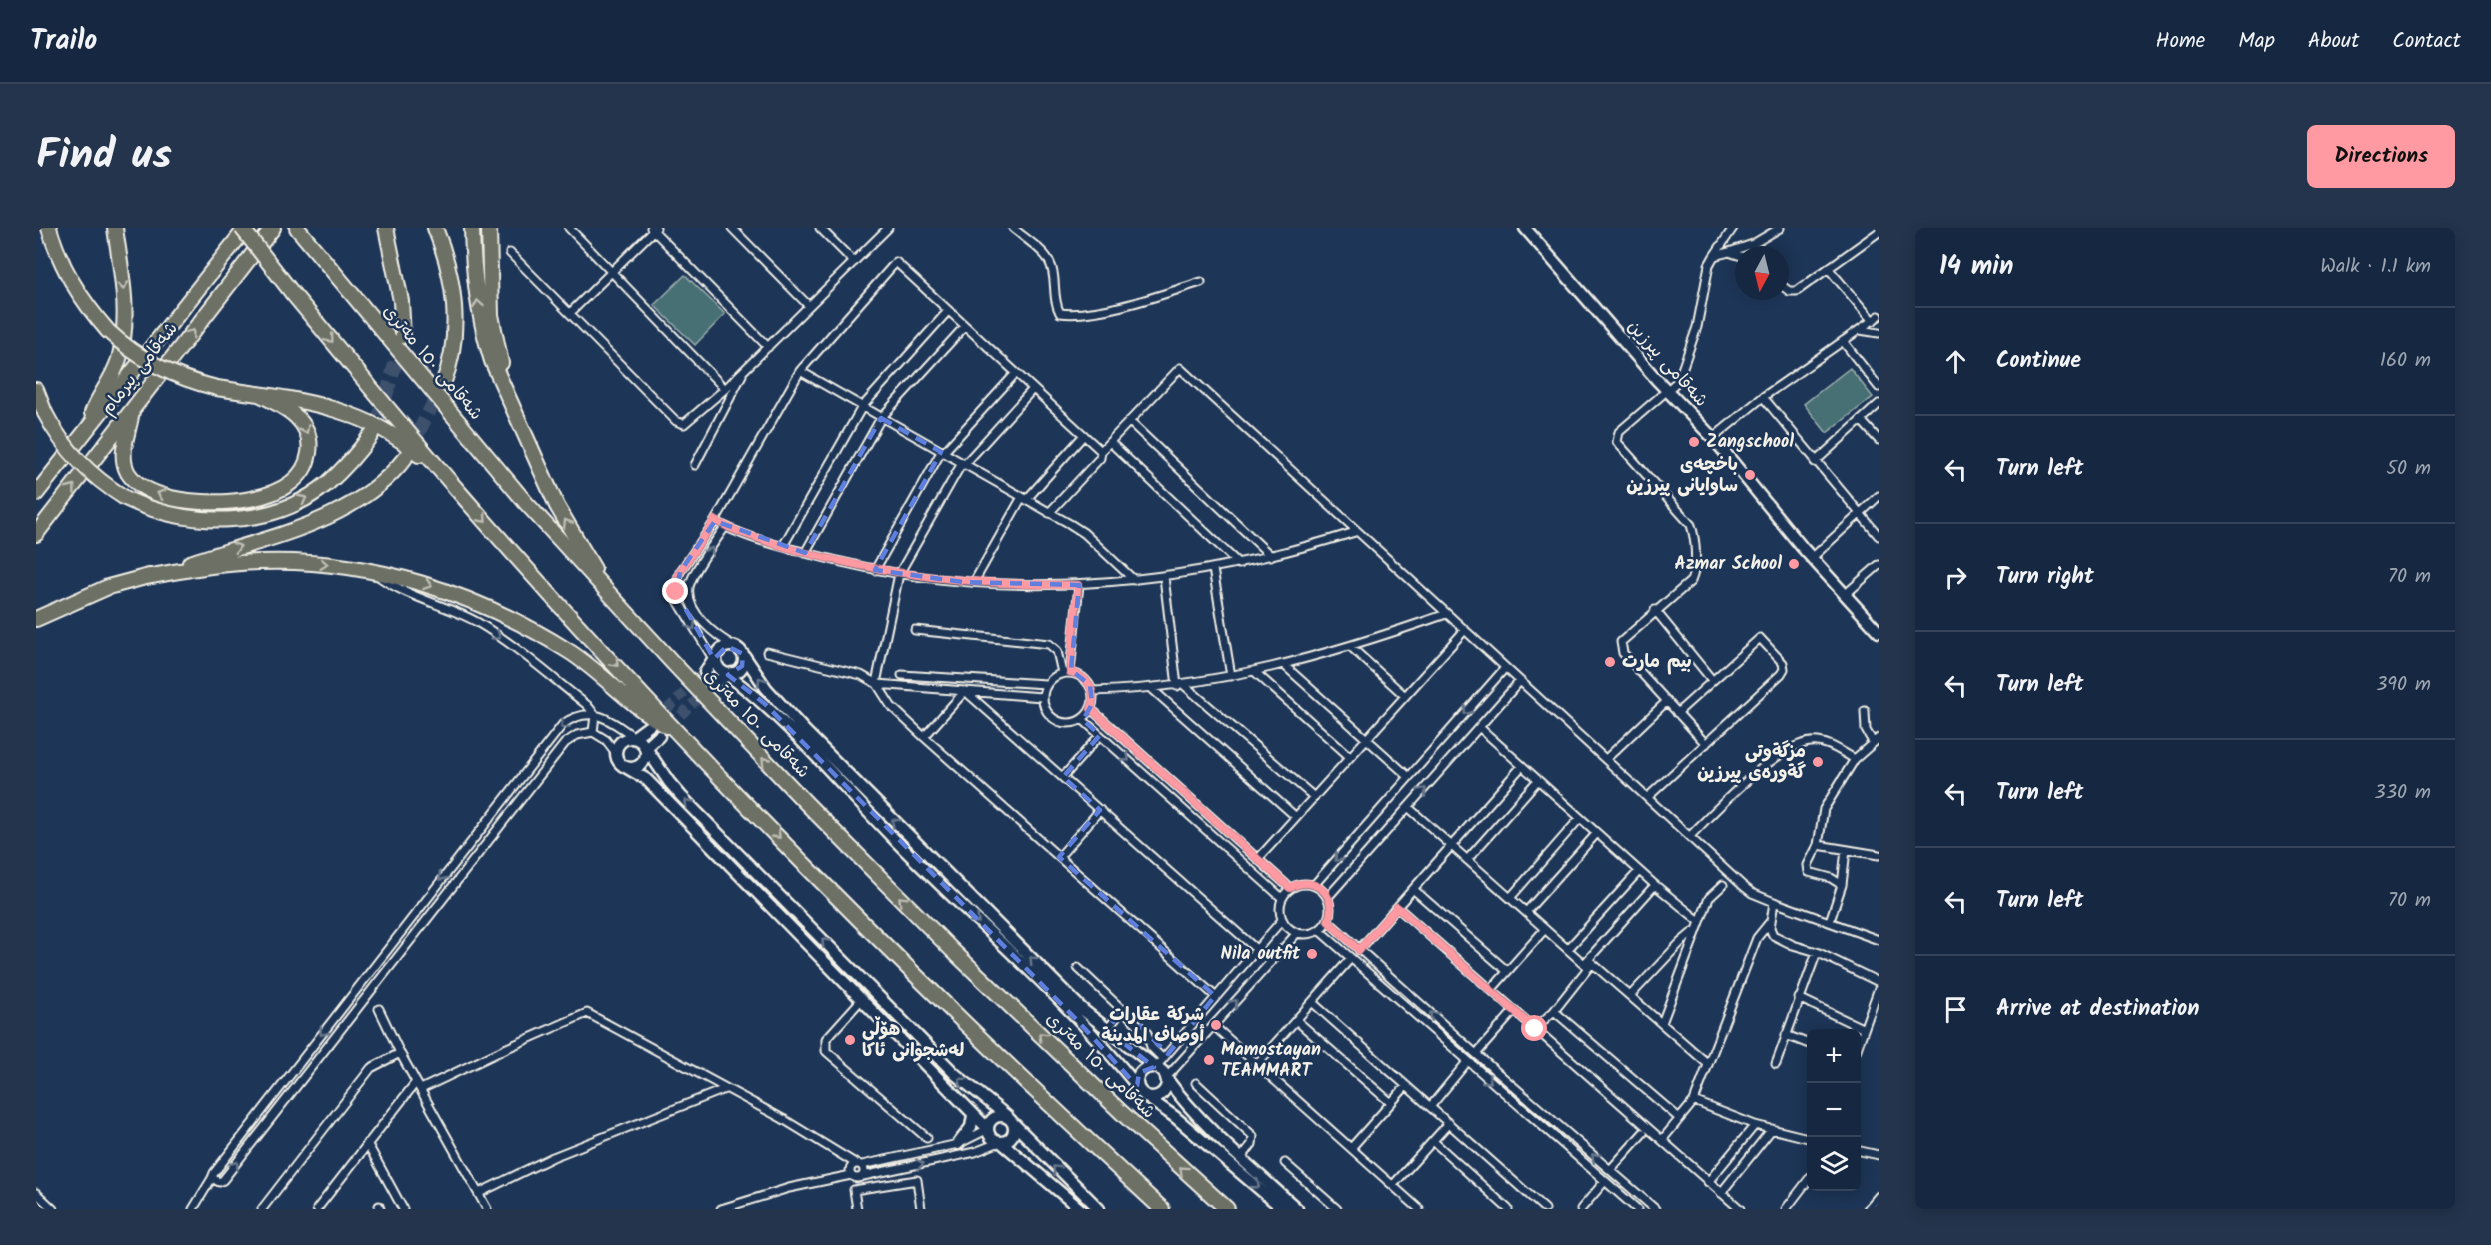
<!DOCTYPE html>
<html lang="en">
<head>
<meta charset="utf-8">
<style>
  :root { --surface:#162841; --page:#23344c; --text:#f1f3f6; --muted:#9ea6b1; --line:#35445a; --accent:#ff9aa2 }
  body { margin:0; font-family:Kalam,"Playpen Sans Arabic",sans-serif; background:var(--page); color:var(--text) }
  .controls { position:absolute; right:18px; bottom:18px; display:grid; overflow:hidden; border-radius:9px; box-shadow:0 3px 15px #0003 }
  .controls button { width:54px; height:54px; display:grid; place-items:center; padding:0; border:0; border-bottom:2px solid var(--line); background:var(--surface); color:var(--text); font:30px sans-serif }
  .compass { position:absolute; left:1699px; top:18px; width:54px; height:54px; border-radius:50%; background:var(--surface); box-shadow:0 3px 15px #0003; rotate:187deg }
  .stop { position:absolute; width:18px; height:18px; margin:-14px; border:4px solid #ff9aa2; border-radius:50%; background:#fff }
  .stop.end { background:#ff9aa2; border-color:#fff; box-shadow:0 2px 6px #0008 }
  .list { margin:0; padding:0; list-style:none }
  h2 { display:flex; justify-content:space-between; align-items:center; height:78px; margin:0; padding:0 24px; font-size:26px }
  h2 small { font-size:20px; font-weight:400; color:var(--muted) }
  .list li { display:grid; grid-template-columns:39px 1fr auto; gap:18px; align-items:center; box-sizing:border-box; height:108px; padding:0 24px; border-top:2px solid var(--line) }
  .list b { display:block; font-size:22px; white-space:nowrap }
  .list em { font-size:20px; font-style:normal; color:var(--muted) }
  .icon { flex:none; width:33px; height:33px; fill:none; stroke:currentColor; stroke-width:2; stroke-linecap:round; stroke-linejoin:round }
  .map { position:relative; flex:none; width:1843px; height:981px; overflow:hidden; border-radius:9px }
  header { display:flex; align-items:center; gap:36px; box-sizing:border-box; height:84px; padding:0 30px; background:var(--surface); border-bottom:2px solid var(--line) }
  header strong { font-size:28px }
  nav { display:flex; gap:33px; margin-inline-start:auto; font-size:21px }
  .intro { display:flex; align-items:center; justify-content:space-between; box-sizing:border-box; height:144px; padding:0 36px }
  h1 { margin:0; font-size:42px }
  .button { padding:15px 27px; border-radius:9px; background:var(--accent); color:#111; font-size:21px; font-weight:700 }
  main { display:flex; gap:36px; padding:0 36px }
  aside { flex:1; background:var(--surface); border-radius:9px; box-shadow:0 3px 15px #0003 }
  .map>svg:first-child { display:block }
  .green { fill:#476f74; stroke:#9eb0ae; stroke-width:1.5 }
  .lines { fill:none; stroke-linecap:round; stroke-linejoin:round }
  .secondary-tunnel { stroke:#3d516d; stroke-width:10; stroke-dasharray:10 5; stroke-linecap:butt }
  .highway-tunnel { stroke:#3d516d; stroke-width:14; stroke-dasharray:14 7; stroke-linecap:butt }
  .street-casing { stroke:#f4f1e8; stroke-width:11 }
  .secondary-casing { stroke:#f4f1e8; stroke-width:15 }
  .highway-casing { stroke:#f4f1e8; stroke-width:18 }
  .street { stroke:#1d3557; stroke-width:7 }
  .secondary { stroke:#1d3557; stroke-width:10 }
  .highway { stroke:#6c7065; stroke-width:14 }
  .highway-bridge-casing { stroke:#f4f1e8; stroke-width:18; stroke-linecap:butt }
  .highway-bridge { stroke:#6c7065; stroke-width:14 }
  .oneway { stroke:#bebdb4 }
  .oneway2 { stroke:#68778a }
  .route { stroke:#ff9aa2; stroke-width:8 }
  .marked { fill:none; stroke:#5e7fdd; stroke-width:4.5; stroke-dasharray:12 8; stroke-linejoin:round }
  .poi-dot { fill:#ff9aa2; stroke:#1d3557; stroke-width:2 }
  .labels { text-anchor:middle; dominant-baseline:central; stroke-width:5; stroke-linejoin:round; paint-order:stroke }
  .street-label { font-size:18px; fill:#f4f1e8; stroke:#1d3557 }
  .poi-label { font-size:18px; font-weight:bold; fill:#f4f1e8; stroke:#1d3557; text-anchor:end }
</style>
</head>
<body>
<header>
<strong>Trailo</strong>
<nav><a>Home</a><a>Map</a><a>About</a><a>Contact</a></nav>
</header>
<div class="intro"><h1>Find us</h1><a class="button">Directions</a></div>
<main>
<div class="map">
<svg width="1843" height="981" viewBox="0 0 1843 981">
  <rect width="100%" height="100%" fill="#1d3557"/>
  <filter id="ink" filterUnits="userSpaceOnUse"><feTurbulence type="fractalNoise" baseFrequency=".0167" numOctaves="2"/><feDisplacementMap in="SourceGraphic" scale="12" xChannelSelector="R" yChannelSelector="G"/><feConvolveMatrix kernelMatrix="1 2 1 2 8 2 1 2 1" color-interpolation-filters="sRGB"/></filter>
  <g filter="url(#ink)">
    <path class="green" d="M649 47 689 86 659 117 618 77Z
      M1814 140 1837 169 1791 205 1768 176Z"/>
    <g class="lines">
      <path class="secondary-tunnel" d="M620 492 669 444
        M623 508 678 455"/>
      <path class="highway-tunnel" d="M335 207 347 179 365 115
        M373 223 405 160"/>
      <defs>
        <path id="street" d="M533 0 689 161
          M615 0 732 119
          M696 0 773 78
          M784 0 818 34
          M977 0C986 8 1008 22 1013 33 1022 49 1015 69 1024 85 1063 90 1127 66 1165 54
          M1693 24 1717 16 1744 0
          M474 25 640 193 648 196 689 161 852 0
          M1678 28 1697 0
          M1793 41 1837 93
          M1744 56 1753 63H1761L1843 4
          M534 85 620 0
          M1824 102 1843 105
          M1807 113 1843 159
          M764 143 1034 296 1048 305 1098 352
          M1727 169 1843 308
          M1825 192 1843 212
          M1093 193 1235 328
          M1677 210 1727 169 1843 88
          M1074 214 1203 336
          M907 225 980 145
          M1779 234 1843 176
          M659 237 706 147
          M928 237 997 161
          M990 272 1048 207
          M1013 285 1064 230 1065 223 1144 140 1706 657 1716 665 1738 674 1843 712
          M679 293C708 310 745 318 778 327 961 377 1140 360 1319 304
          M689 299C679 314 657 342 653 359 649 385 681 409 700 419
          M747 318 826 179 912 83
          M769 325 845 190 929 98
          M1776 330 1843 268
          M1177 341 1195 448
          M839 342 905 224
          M1128 349 1141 458
          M345 350C374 370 410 377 441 394 480 417 515 449 551 477L559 487 557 504
          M938 354 986 269
          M1810 366 1843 337
          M1619 382 1676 452
          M879 402 1013 416 1021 423 1026 445
          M1315 419 1369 468
          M731 424 825 447 841 456 855 478 888 509 1179 768
          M679 434 642 373 640 357 644 344 679 293 764 143 860 34 1065 223
          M1248 437 1373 549
          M1034 444 1043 357
          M1219 444 1314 529
          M1007 470a25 25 0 1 1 50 0a25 25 0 1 1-50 0Z
          M866 447 1010 456
          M840 455 863 346 926 235
          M841 456 1006 469
          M1148 457 1278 569
          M1115 460 1260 589
          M1056 463C1181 460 1293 427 1410 386
          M1055 481 1254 660
          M1829 483 1830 502 1837 514
          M1046 491 1246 670
          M1443 499 1619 657 1663 693
          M888 509 929 463 1220 721
          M1670 516 1587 425 1585 414 1655 353C1662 337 1660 313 1655 297L1581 214 1583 204 1642 153 1661 99 1673 37 1678 28 1693 24 1708 29
          M580 525 570 512 557 504 541 507 529 515 187 952 183 954 176 950 178 945 527 496C556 476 574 492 598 509
          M1570 531 1630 474
          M1027 549 1064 507
          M1612 569 1745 446 1748 441 1747 435 1724 410 1641 485
          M1372 579 1548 736 1556 735 1672 836
          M1654 608C1680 582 1740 517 1775 514 1791 512 1806 524 1819 531
          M1782 617 1843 627
          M1023 629 1064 582
          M1222 631 1428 403
          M1431 632 1502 552
          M1244 681a25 25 0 1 1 50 0a25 25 0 1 1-50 0Z
          M1278 657 1469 440
          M1806 657 1795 650 1773 644 1772 637 1782 617 1788 581 1819 531 1843 510
          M1377 661 1471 743
          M1292 669 1484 453
          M1474 670 1544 590
          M1738 674 1734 700 1737 707 1757 717 1781 724 1843 754
          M1361 679 1704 981
          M1490 684 1561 605
          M1292 693 1440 826 1619 981
          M1794 693 1806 657 1810 622
          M1283 702 1601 981
          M1532 721 1603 643
          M1323 722 1486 538
          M1548 736 1619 657
          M1042 740 1111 805 1115 819 1127 831
          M1455 762 1509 701
          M1594 768 1644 715 1657 704
          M1763 770 1828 801
          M826 771 790 811V823L891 910
          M1276 774 1509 981
          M343 781 364 825 451 981
          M1518 783 1643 890
          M1260 792 1355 875
          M1626 795 1673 670 1687 657
          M1178 798 1383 981
          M1499 800 1518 783 1556 735
          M1071 802 1087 781
          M1750 807 1776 817
          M1820 824 1843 760
          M1440 826 1478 783
          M1221 836 1315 730
          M1740 836 1781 724
          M1120 839 1246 692
          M1130 850 1261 705
          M1160 855 1217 908 1216 916 1205 930
          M385 861 471 820 551 785 747 891 819 935
          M1658 873 1719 897 1776 911
          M1394 879 1431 834
          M1626 912 1658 873 1721 710 1734 694
          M1397 913 1472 981
          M331 915 367 981
          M1315 920 1370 858
          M1820 922 1843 927
          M1249 935 1301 981
          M814 943a7 7 0 1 1 14 0a7 7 0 1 1-14 0Z
          M826 937 922 916 952 901
          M1574 942 1607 905
          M827 948 939 924 964 914
          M1672 954 1719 897
          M1357 957 1413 895
          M0 965 17 981
          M443 965 517 929 689 861
          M1685 965 1736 901
          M343 978 344 981
          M157 981 176 950
          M226 981 335 840 364 825
          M281 981 380 854
          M685 981 753 960 815 947
          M821 981 818 962 881 952 885 981
          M1545 981 1569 953
          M1750 981 1776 947
          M1832 981 1843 968"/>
        <path id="secondary" d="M1489 0 1621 152 1677 210 1766 319 1843 404
          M680 432a14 14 0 1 1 28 0a14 14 0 1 1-28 0Z
          M707 426 730 460 769 503 1047 782 1120 839
          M669 444 680 427
          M689 445C750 489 805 557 858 611 938 693 1030 769 1101 858
          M678 455 696 445
          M623 508 610 520 633 554 645 568 919 846 972 889
          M598 509 613 498
          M580 525a15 15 0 1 1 30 0a15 15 0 1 1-30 0Z
          M591 540 610 551 952 901
          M1101 854a15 15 0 1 1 30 0a15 15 0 1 1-30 0Z
          M1130 850C1166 899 1216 940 1261 981
          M1109 868 1139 889 1247 981
          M952 901a13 13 0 1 1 26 0a13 13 0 1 1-26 0Z
          M976 894 1063 981
          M965 914 1044 981
          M922 916 935 899 937 887"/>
        <path id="highway" d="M13 0C25 40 44 71 72 103
          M261 0 490 275 636 434 770 575 916 722 1086 885 1191 981
          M350 0 365 73 367 108
          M399 0C419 49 427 105 407 156
          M436 0C437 46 442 89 456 133L521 278 558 341
          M453 0 455 87 465 135
          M257 66C312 132 367 200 424 265 643 517 880 755 1126 981
          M181 160C253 171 326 176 383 227
          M0 162 9 185
          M96 182C94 203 81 225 92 245 101 259 119 266 135 270 174 279 265 278 273 225 278 193 249 179 225 167
          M56 185C63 167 77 151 83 131 95 88 85 43 79 0
          M0 266 210 0
          M89 270C151 300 236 302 292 255 308 241 322 225 335 207
          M0 306 237 0
          M154 335C228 310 319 295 369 230
          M105 350C144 343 183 335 223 334 334 330 441 365 534 424 568 446 595 479 631 498
          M0 391 72 359 113 348"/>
      </defs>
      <use href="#street" class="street-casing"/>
      <use href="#secondary" class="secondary-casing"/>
      <use href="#highway" class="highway-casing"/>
      <use href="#street" class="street"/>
      <use href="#secondary" class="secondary"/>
      <use href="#highway" class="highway"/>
      <defs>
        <path id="highway-bridge" d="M206 0 257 66
          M72 103C103 132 139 150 181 160
          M9 185C28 222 54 248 89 270"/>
      </defs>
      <use href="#highway-bridge" class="highway-bridge-casing"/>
      <use href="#highway-bridge" class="highway-bridge"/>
    </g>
    <defs><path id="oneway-chevron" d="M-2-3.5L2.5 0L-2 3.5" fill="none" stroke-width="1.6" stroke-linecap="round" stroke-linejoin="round" transform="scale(1.5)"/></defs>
    <g class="oneway">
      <use href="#oneway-chevron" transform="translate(87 58) rotate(83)"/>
      <use href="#oneway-chevron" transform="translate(442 76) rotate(-100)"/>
      <use href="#oneway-chevron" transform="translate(155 105) rotate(-52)"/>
      <use href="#oneway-chevron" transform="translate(294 111) rotate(50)"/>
      <use href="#oneway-chevron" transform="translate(269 202) rotate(65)"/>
      <use href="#oneway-chevron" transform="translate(36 260) rotate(-53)"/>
      <use href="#oneway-chevron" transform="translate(125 266) rotate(-162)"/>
      <use href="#oneway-chevron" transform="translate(267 271) rotate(-28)"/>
      <use href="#oneway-chevron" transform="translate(447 291) rotate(48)"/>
      <use href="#oneway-chevron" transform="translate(531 295) rotate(-121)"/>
      <use href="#oneway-chevron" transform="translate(201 319) rotate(-18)"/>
      <use href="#oneway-chevron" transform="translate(288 336) rotate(5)"/>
      <use href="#oneway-chevron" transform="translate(392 357) rotate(19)"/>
      <use href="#oneway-chevron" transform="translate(579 435) rotate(47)"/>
      <use href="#oneway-chevron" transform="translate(729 533) rotate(-134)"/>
      <use href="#oneway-chevron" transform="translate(741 607) rotate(46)"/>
      <use href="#oneway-chevron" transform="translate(866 672) rotate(-135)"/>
      <use href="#oneway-chevron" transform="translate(1006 808) rotate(-136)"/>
      <use href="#oneway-chevron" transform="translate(1147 942) rotate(-138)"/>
    </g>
    <g class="oneway2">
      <use href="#oneway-chevron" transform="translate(674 323) rotate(-58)"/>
      <use href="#oneway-chevron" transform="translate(656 398) rotate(55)"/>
      <use href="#oneway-chevron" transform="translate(461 408) rotate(36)"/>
      <use href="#oneway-chevron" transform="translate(725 453) rotate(-125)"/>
      <use href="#oneway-chevron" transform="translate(1431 483) rotate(131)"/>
      <use href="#oneway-chevron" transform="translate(528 497) rotate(139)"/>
      <use href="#oneway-chevron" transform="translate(1090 530) rotate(42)"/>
      <use href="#oneway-chevron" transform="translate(1387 563) rotate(-49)"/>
      <use href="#oneway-chevron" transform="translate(652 575) rotate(-135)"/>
      <use href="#oneway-chevron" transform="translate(859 594) rotate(-135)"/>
      <use href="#oneway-chevron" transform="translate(1302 630) rotate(131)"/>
      <use href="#oneway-chevron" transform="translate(406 649) rotate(128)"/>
      <use href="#oneway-chevron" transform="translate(940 692) rotate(45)"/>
      <use href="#oneway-chevron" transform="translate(789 714) rotate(-134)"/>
      <use href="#oneway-chevron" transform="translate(997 732) rotate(-135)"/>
      <use href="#oneway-chevron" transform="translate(1198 775) rotate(-48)"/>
      <use href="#oneway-chevron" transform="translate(1397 787) rotate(-138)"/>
      <use href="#oneway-chevron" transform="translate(287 804) rotate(128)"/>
      <use href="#oneway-chevron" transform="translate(1452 852) rotate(41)"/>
      <use href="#oneway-chevron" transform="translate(926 853) rotate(-140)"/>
      <use href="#oneway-chevron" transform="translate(1559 929) rotate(-139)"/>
      <use href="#oneway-chevron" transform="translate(884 936) rotate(-12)"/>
      <use href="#oneway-chevron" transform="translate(199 937) rotate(-52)"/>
      <use href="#oneway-chevron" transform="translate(1020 941) rotate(-135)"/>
      <use href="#oneway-chevron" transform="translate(1220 957) rotate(41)"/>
    </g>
  </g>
  <g class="lines" filter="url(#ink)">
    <path class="route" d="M640 364V353L644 344 679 292C701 306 728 312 752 320 849 348 942 357 1042 357L1034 444C1052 448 1061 463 1055 481L1254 660C1277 646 1303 667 1292 693L1323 722 1361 679 1499 801"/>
  </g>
  <path class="marked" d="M845 190 905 224 839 342 927 354 1043 357 1035 442 1054 457 1056 476 1047 492 1064 507 1027 549 1064 582 1023 629 1179 768 1132 826 1087 781 1071 802 1118 839 1103 845 1101 858 1039 790 729 476 692 447 706 438 707 426 691 418 678 431 640 364 644 344 679 293 769 325Z"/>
  <g class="poi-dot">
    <circle cx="1658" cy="214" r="6"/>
    <circle cx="1714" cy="247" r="6"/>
    <circle cx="1758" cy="336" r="6"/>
    <circle cx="1574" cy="434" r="6"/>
    <circle cx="1782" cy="534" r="6"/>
    <circle cx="1276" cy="726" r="6"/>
    <circle cx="1180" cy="797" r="6"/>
    <circle cx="814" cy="812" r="6"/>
    <circle cx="1173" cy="832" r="6"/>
  </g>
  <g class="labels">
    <g class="street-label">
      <text transform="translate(396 135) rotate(50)">شەقامی ١٥٠ مەتری</text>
      <text transform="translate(1631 136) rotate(48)">شەقامی پیرزین</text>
      <text transform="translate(104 141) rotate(-52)">شەقامی پیرمام</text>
      <text transform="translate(720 496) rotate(46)">شەقامی ١٥٠ مەتری</text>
      <text transform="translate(1064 838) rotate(44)">شەقامی ١٥٠ مەتری</text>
    </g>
    <g class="poi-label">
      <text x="1670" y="214" text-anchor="start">Zangschool</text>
      <text x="1702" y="237">باخچەی<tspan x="1702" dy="21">ساوایانی پیرزین</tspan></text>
      <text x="1746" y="336">Azmar School</text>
      <text x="1586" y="434" text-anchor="start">بیم مارت</text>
      <text x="1770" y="524">مزگةوتی<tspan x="1770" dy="21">گةورەی پیرزین</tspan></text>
      <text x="1264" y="726">Nila outfit</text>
      <text x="1168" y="787">شركة عقارات<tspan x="1168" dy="21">أوصاف المدينة</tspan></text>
      <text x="826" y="802" text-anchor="start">هۆڵی<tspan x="826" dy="21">لەشجوانی ئاکا</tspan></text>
      <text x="1185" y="822" text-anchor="start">Mamostayan<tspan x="1185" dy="21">TEAMMART</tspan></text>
    </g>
  </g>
</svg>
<div class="controls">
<button>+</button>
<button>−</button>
<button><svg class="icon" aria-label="layers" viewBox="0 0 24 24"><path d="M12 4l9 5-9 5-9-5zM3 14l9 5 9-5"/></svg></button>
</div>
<svg class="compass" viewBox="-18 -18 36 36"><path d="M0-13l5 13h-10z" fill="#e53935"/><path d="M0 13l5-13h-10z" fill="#9ea6b1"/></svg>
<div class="stop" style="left:1499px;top:801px"></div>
<div class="stop end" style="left:640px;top:364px"></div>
</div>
<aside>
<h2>14 min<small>Walk · 1.1 km</small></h2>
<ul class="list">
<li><svg class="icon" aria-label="ahead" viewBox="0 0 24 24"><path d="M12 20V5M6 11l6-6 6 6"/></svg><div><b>Continue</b></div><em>160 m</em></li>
<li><svg class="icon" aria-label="left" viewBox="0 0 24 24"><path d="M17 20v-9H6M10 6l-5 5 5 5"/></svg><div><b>Turn left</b></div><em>50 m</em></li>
<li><svg class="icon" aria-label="right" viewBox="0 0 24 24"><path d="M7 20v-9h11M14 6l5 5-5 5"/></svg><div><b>Turn right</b></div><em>70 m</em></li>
<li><svg class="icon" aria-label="left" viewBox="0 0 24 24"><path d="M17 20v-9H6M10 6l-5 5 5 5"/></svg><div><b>Turn left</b></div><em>390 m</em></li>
<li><svg class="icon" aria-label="left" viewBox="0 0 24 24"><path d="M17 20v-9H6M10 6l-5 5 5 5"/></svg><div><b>Turn left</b></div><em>330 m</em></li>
<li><svg class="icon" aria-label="left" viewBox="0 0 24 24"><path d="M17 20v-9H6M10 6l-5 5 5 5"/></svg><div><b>Turn left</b></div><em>70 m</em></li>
<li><svg class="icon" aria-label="arrive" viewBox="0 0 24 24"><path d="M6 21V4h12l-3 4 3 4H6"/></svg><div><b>Arrive at destination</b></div></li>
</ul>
</aside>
</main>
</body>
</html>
